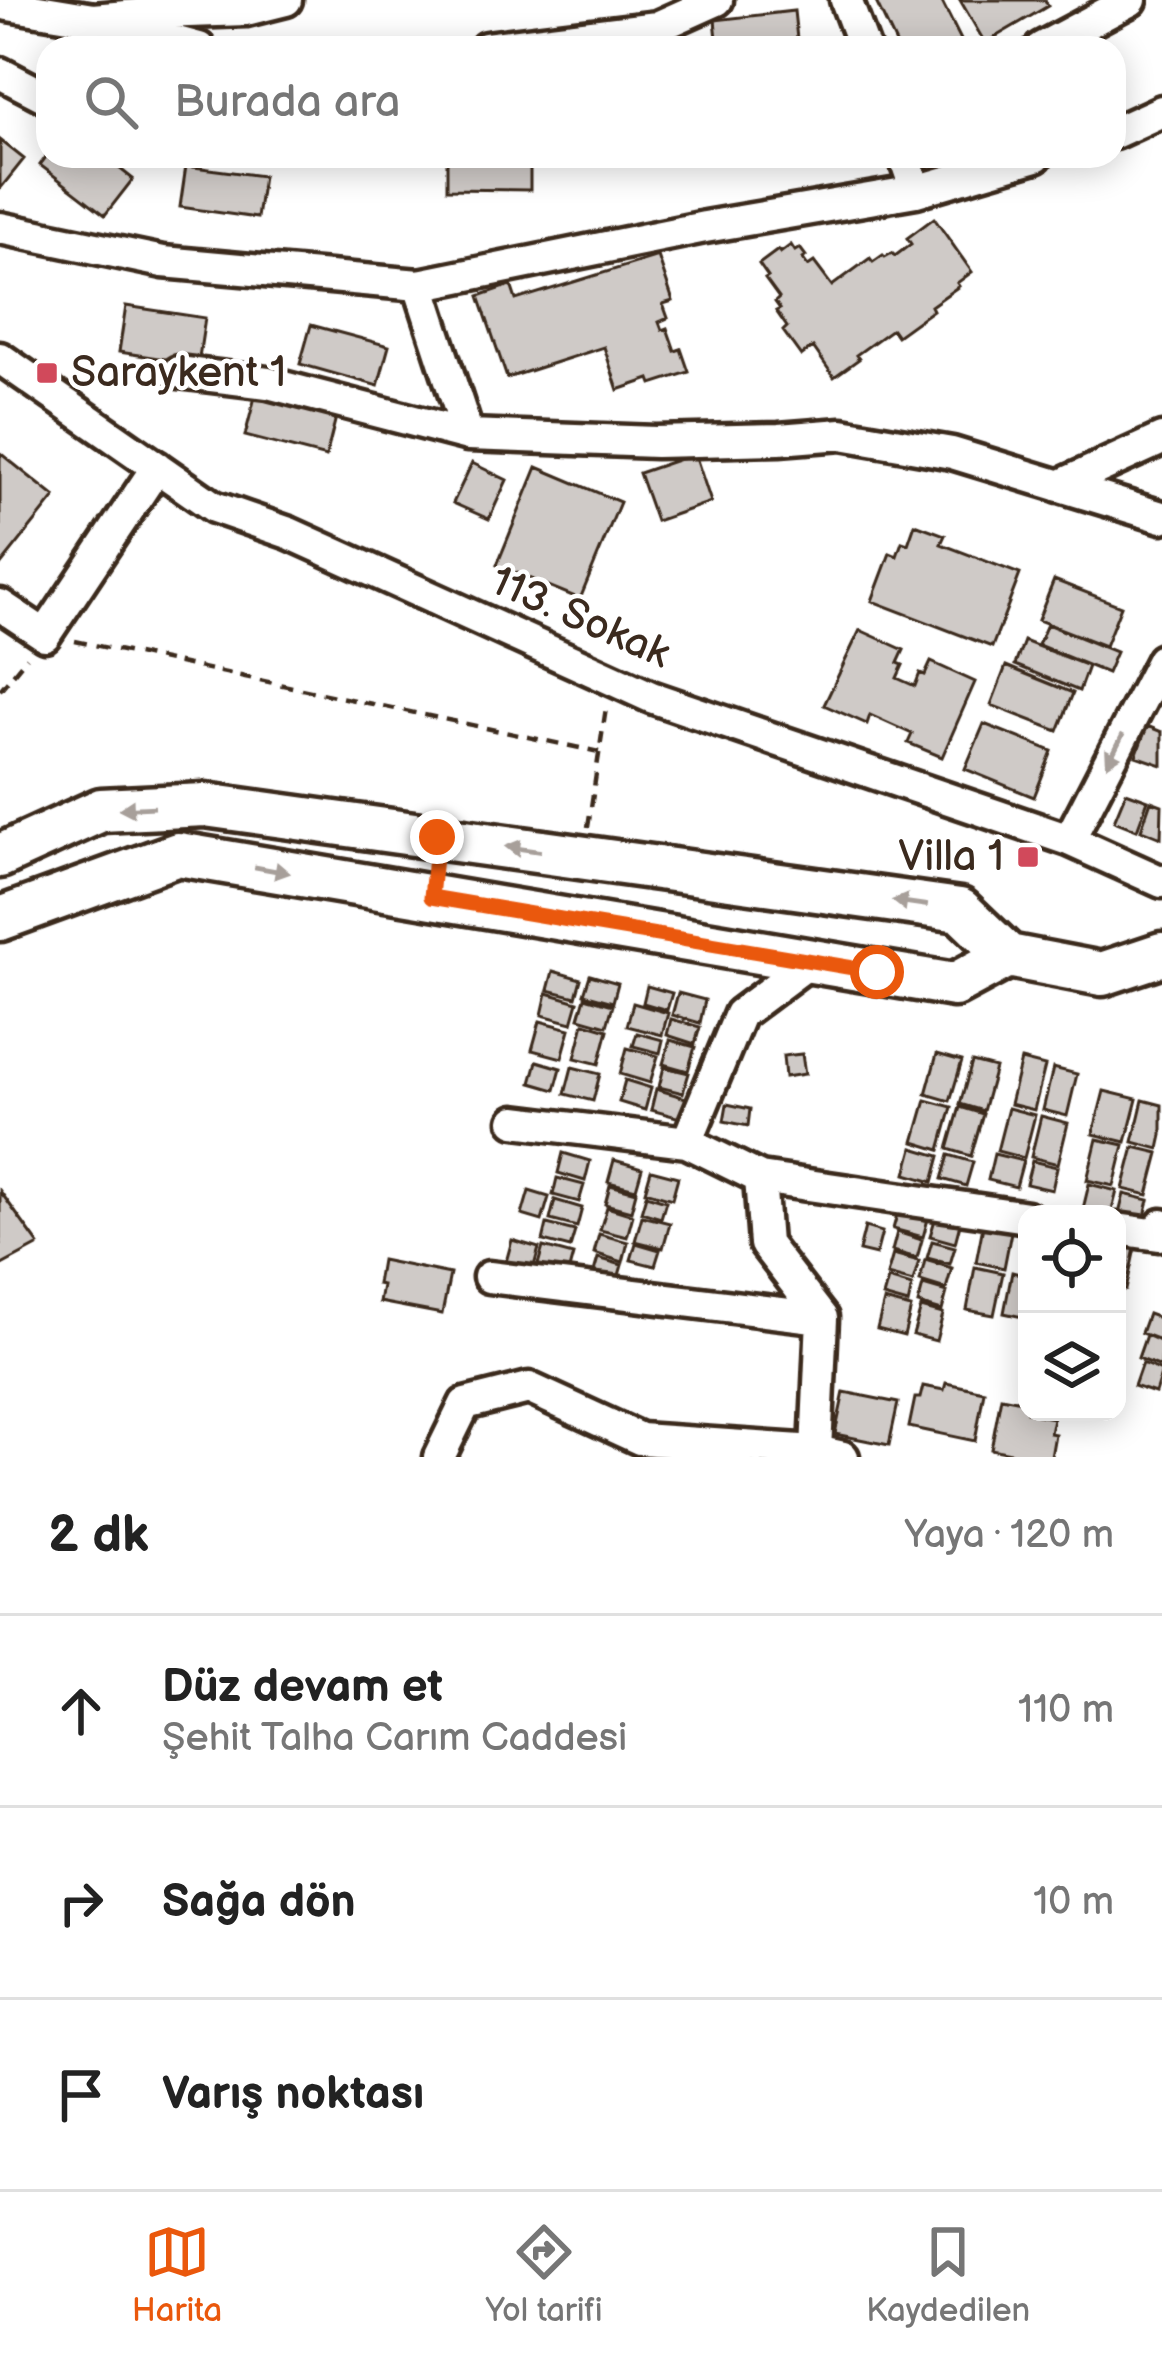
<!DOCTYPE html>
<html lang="tr">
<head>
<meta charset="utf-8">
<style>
  :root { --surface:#fff; --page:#f2f2f2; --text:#222; --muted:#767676; --line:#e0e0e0; --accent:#ea580c }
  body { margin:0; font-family:"Balsamiq Sans",sans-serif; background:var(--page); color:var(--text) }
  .controls { position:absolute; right:36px; bottom:36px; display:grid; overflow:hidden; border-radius:24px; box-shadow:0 6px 30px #0003 }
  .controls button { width:108px; height:108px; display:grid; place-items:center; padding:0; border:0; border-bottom:3px solid var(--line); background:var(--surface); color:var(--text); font:60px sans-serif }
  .stop { position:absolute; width:36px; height:36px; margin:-27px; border:9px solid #ea580c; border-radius:50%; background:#fff }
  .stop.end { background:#ea580c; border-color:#fff; box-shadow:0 3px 12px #0008 }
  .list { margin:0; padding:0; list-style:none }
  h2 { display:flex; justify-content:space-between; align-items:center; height:156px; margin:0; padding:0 48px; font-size:51px }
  h2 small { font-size:39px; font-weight:400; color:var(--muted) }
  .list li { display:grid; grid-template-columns:78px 1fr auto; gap:36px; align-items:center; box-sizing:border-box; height:192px; padding:0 48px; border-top:3px solid var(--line) }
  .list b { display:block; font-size:45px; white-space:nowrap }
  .list p { margin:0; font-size:39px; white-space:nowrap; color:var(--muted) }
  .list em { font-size:39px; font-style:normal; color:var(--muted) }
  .icon { flex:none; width:66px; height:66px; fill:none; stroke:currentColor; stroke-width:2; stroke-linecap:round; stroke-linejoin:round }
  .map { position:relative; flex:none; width:1162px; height:1457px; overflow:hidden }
  .search { position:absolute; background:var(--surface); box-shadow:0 6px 30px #0003; left:36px; right:36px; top:36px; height:132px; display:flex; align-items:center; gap:30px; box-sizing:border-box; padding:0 42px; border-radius:36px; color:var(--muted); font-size:45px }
  .sheet { height:732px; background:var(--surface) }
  nav { display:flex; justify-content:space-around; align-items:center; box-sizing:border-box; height:168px; border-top:3px solid var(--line); background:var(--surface); font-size:33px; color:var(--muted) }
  nav a { display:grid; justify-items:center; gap:6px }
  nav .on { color:var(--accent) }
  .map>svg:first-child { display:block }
  .building { fill:#cfcac7; stroke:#3b2a1e; stroke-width:3 }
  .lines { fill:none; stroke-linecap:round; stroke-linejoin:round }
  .street-casing { stroke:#3b2a1e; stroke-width:39 }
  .secondary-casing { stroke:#3b2a1e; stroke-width:51 }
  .path { stroke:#3b2a1e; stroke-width:4.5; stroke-dasharray:12 9; stroke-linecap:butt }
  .street { stroke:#fff; stroke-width:30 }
  .secondary { stroke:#fff; stroke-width:42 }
  .oneway { fill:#a79f9a }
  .route { stroke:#ea580c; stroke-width:15 }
  .poi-dot { fill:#d1495b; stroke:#fff; stroke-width:4.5 }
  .labels { text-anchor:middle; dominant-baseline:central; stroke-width:9; stroke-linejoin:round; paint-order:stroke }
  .poi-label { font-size:42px; fill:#3b2a1e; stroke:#fff; text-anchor:start }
  .street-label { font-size:42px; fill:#3b2a1e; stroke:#fff }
</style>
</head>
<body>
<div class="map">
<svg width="1162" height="1457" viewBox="0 0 1162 1457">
  <rect width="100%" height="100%" fill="#fff"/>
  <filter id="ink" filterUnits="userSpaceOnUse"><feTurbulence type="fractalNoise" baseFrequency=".00833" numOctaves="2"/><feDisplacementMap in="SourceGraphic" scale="24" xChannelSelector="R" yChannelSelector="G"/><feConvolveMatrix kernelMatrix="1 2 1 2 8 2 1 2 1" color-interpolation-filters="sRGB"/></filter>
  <g filter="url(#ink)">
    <path class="building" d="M875 0H941L965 48H898Z
      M960 0H1045L1048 6 985 43Z
      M794 11 798 48H718L715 20Z
      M0 140 24 159 0 189Z
      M48 154V156H104L133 179 105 215 40 165Z
      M447 156H530V190L447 189Z
      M186 166 263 176 257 218 180 207Z
      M934 218 972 272 957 283 959 286 931 306 933 310 897 336 892 329 856 355 859 359 834 377 813 347 801 356 783 331 787 327 776 311 780 309 775 302 779 298 765 279 768 277 759 264 778 250 780 253 791 245 795 251 800 248 806 256 803 259 808 266 814 262 832 286 870 258 873 262 883 255 885 257 892 253 895 256 911 244 907 238Z
      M658 256 673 301 663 304 668 318 659 322 662 330 667 328 675 351 681 349 689 372 652 384 650 379 618 390 604 347 507 378 479 296 511 285 516 300Z
      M126 306 205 318 198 364 119 352Z
      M311 325 389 346 378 386 300 364Z
      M256 393 337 413 326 457 245 436Z
      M0 453 55 497 0 566Z
      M695 454 711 502 656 521 639 473Z
      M472 463 507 480 489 519 453 503Z
      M537 467 620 502 580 599 497 565Z
      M915 524 945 535 941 544 1020 574 992 647 872 601 890 553 897 556 902 542 908 544Z
      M1054 580 1121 606 1105 646 1038 620Z
      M1047 624 1116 652 1107 673 1038 645Z
      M860 630 904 650 898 663 903 665 897 678 915 686 920 673 925 675 931 662 975 682 942 757 908 743 912 734 870 715 867 724 824 705Z
      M1024 641 1088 666 1079 691 1015 665Z
      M1006 666 1073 693 1058 731 991 705Z
      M984 724 1052 751 1034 797 965 769Z
      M1147 726 1162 732V765L1136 756Z
      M1126 792 1148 800 1137 830 1114 821Z
      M1151 801 1162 805 1161 838 1141 830Z
      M553 971 581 979 576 997 548 990Z
      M590 975 618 983 613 1002 584 994Z
      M647 986 672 993 667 1010 643 1003Z
      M547 993 578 1002 572 1023 542 1015Z
      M678 993 705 1000 700 1023 672 1015Z
      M585 997 613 1005 607 1026 579 1018Z
      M633 1003 668 1013 662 1035 627 1026Z
      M671 1019 700 1027 695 1044 667 1035Z
      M540 1021 570 1029 562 1058 532 1050Z
      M584 1023 608 1030 599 1064 575 1058Z
      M637 1033 663 1040 660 1053 633 1046Z
      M670 1040 695 1047 688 1071 663 1064Z
      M627 1048 658 1056 650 1083 620 1074Z
      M802 1054 805 1074 785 1077 783 1056Z
      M937 1054 962 1061 950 1101 926 1094Z
      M1021 1060 1045 1066 1034 1110 1010 1104Z
      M537 1061 561 1068 555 1090 531 1083Z
      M972 1062 995 1068 983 1111 960 1104Z
      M572 1067 600 1074 593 1101 565 1094Z
      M664 1067 689 1073 683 1093 659 1087Z
      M1053 1068 1077 1074 1067 1116 1043 1110Z
      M625 1080 651 1088 645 1110 619 1102Z
      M656 1089 686 1098 680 1118 651 1110Z
      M1104 1091 1137 1099 1126 1142 1093 1134Z
      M926 1100 952 1107 940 1150 914 1142Z
      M1143 1100 1162 1105V1135L1159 1149 1133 1142Z
      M727 1104 750 1109 748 1126 724 1121Z
      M960 1107 983 1114 971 1156 948 1149Z
      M1008 1108 1035 1115 1024 1158 997 1151Z
      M1041 1116 1068 1123 1058 1164 1031 1157Z
      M1097 1139 1124 1145 1114 1186 1087 1180Z
      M1134 1147 1159 1153 1148 1195 1123 1189Z
      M913 1148 940 1156 933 1182 906 1174Z
      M563 1153 590 1161 585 1181 558 1173Z
      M994 1154 1023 1161 1016 1187 988 1180Z
      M949 1155 973 1162 966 1186 942 1179Z
      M614 1160 642 1168 636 1189 608 1182Z
      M1032 1161 1057 1167 1052 1190 1026 1184Z
      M651 1170 678 1177 672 1199 645 1191Z
      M557 1178 584 1185 579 1202 553 1195Z
      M1089 1184 1117 1191 1111 1214 1083 1209Z
      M610 1185 636 1192 631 1211 605 1204Z
      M0 1191 39 1245 0 1266Z
      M529 1191 549 1197 542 1221 522 1215Z
      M1124 1194 1149 1200 1143 1224 1118 1218Z
      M646 1195 666 1201 661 1218 641 1212Z
      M555 1200 582 1208 577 1227 550 1220Z
      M900 1204 930 1212 923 1237 893 1229Z
      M607 1207 633 1215 627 1237 600 1230Z
      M937 1213 961 1220 955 1243 930 1236Z
      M642 1216 670 1223 663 1248 635 1241Z
      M984 1221 1012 1227 1004 1268 976 1262Z
      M547 1224 575 1231 570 1248 543 1241Z
      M865 1227 882 1232 876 1255 859 1251Z
      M897 1232 922 1240 917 1258 892 1251Z
      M599 1234 628 1242 623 1262 594 1253Z
      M512 1240 539 1248 533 1270 506 1262Z
      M932 1241 955 1247 950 1264 927 1258Z
      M636 1243 660 1250 655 1266 631 1260Z
      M1117 1244 1135 1248 1126 1290 1117 1288Z
      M543 1247 573 1255 567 1277 537 1268Z
      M893 1254 919 1261 913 1282 887 1275Z
      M598 1258 622 1265 615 1289 591 1282Z
      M381 1260 450 1274 442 1314 379 1302 382 1285 377 1284Z
      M925 1260 952 1268 946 1289 920 1281Z
      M975 1267 1003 1273 994 1315 967 1310Z
      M1012 1272 1027 1276V1318L1004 1313Z
      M888 1279 912 1286 908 1304 883 1297Z
      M923 1285 947 1292 942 1311 918 1304Z
      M884 1301 911 1308 904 1336 877 1329Z
      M921 1308 943 1314 936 1341 913 1335Z
      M1148 1314 1162 1319V1341L1141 1333Z
      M1146 1335 1162 1342 1161 1367 1138 1358Z
      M1142 1363 1162 1371 1155 1393 1134 1386Z
      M946 1383 984 1391 975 1441 909 1427 915 1398H920L923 1386 944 1390Z
      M844 1392 898 1403 889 1445 835 1434Z
      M1001 1397 1027 1402V1412H1037V1415L1053 1418 1050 1433 1055 1434 1051 1457H1030L991 1449Z"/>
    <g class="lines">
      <defs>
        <path id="street" d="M846 0 864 48
          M0 1 8 5 93 19 160 13 246 10 286 0
          M110 24 199 48
          M486 48 657 27 717 0
          M1041 48 1131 0
          M0 73 48 98
          M1114 133 1162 111
          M904 156 916 191
          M0 228 163 262 419 285 705 227 916 191 1036 156
          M419 285 468 435
          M0 358 214 507 289 533 651 697 1069 840 1162 882
          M178 372 268 383 468 435 656 442 779 439 842 434 952 453 1162 517
          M1059 486 1162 439
          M0 605 45 635 157 467
          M1069 840 1162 660
          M515 1121 687 1142 760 1178
          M687 1142 740 1014 811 961
          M1117 1229 1159 1235 1162 1225
          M489 1277 822 1318
          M439 1457 465 1404 529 1388 640 1439 816 1451
          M843 1457 816 1451 822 1318 765 1244 760 1178 1027 1217"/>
        <path id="secondary" d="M0 856 101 810 205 805 960 910 1008 956
          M0 919 178 854 954 985 1008 956
          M1008 956 1102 974 1162 954"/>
      </defs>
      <use href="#street" class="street-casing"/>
      <use href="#secondary" class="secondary-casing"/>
      <path class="path" d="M75 641 599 752
        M0 690 27 657
        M588 827 606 708"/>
      <use href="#street" class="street"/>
      <use href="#secondary" class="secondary"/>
    </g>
    <defs><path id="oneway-solid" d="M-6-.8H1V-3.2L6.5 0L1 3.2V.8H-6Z" transform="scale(3)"/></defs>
    <g class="oneway">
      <use href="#oneway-solid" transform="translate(1115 750) rotate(117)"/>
      <use href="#oneway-solid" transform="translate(137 808) rotate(177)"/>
      <use href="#oneway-solid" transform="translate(523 849) rotate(-172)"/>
      <use href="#oneway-solid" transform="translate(272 870) rotate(10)"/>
      <use href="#oneway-solid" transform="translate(910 903) rotate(-172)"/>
    </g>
  </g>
  <g class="lines" filter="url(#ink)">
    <path class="route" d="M437 837 431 897 877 972"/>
  </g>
  <g class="poi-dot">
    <rect x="35" y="361" width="24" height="24" rx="6"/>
    <rect x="1016" y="845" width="24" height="24" rx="6"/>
  </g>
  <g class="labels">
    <g class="poi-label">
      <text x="71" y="373">Saraykent 1</text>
      <text x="1004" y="857" text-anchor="end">Villa 1</text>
    </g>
    <g class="street-label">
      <text transform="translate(580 618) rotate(24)">113. Sokak</text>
    </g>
  </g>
</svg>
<div class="controls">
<button><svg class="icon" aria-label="locate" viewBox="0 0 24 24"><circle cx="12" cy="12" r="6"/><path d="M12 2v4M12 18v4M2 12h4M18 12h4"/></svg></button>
<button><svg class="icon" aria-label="layers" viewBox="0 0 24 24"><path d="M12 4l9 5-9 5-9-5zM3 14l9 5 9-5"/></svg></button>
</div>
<div class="stop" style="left:877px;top:972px"></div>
<div class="stop end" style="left:437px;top:837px"></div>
<div class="search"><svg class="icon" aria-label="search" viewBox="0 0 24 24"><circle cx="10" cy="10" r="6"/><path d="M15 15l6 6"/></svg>Burada ara</div>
</div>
<section class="sheet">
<h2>2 dk<small>Yaya · 120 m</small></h2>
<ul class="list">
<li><svg class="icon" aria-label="ahead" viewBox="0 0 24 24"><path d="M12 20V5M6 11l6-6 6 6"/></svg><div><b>Düz devam et</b><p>Şehit Talha Carım Caddesi</p></div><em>110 m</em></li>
<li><svg class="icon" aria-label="right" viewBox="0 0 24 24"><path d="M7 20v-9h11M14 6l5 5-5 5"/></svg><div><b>Sağa dön</b></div><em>10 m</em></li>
<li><svg class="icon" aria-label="arrive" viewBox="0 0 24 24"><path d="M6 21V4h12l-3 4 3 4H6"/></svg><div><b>Varış noktası</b></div></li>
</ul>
</section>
<nav>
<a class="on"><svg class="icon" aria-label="map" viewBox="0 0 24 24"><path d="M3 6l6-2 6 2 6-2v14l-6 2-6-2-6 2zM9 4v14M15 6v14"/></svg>Harita</a>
<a><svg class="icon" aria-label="directions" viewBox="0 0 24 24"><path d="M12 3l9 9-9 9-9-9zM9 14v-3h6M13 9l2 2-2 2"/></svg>Yol tarifi</a>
<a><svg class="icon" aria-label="saved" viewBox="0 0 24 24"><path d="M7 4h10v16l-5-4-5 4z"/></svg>Kaydedilen</a>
</nav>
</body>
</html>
